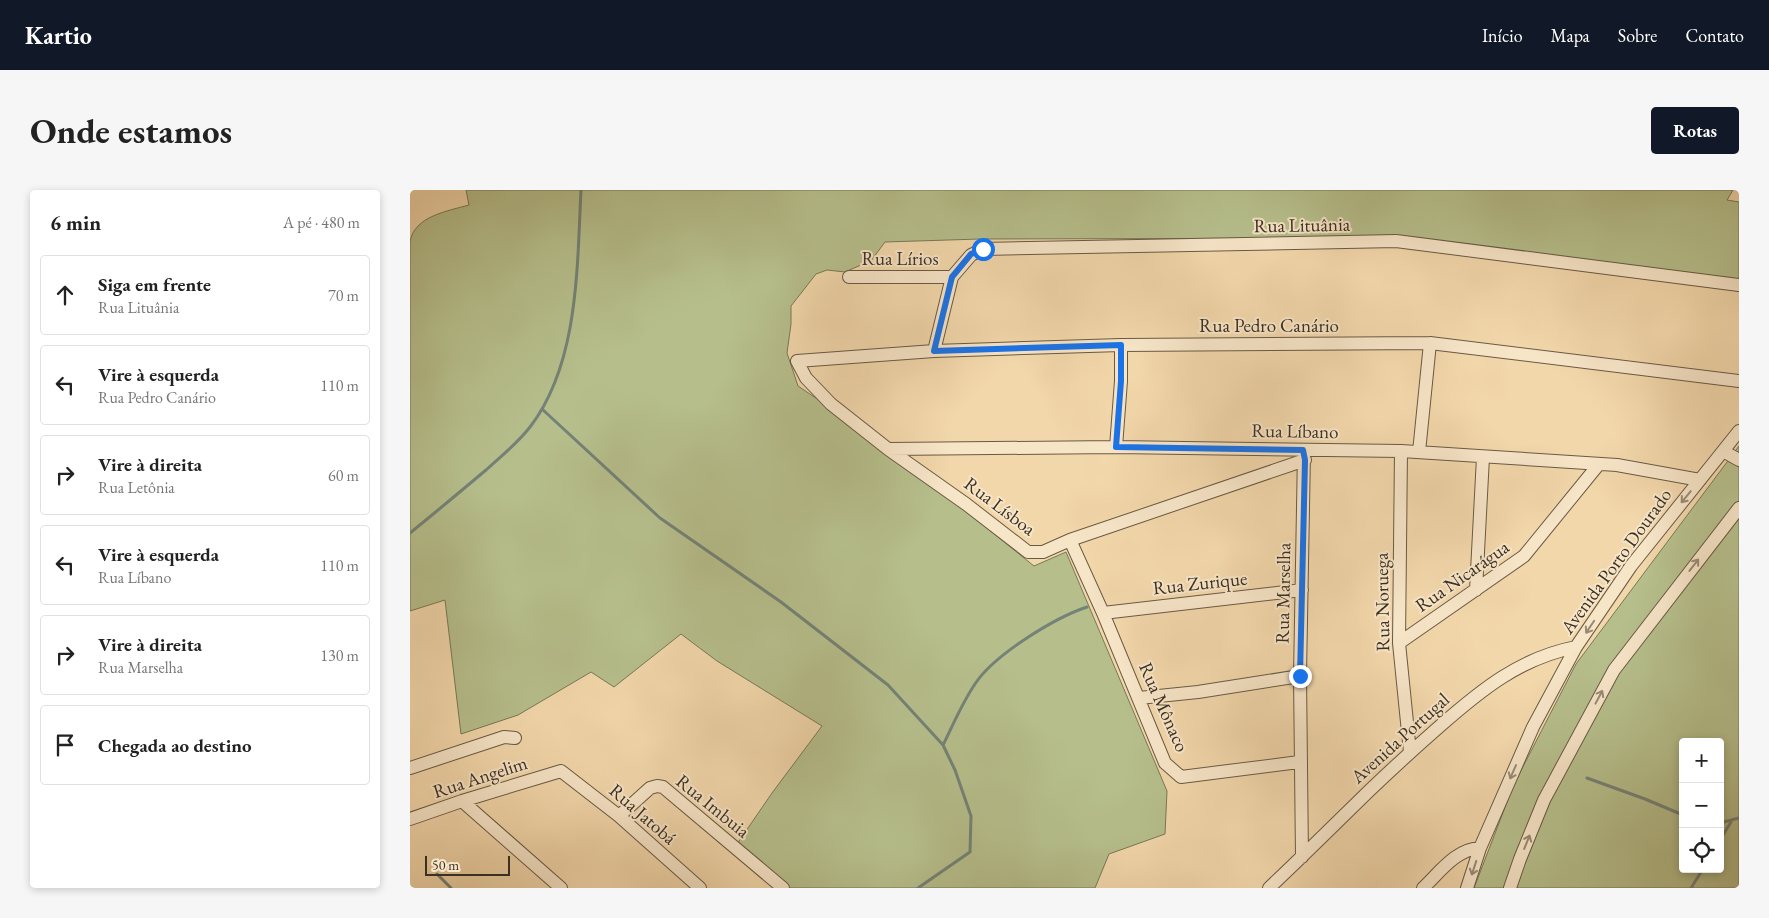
<!DOCTYPE html>
<html lang="pt">
<head>
<meta charset="utf-8">
<style>
  :root { --surface:#fff; --page:#f6f6f6; --text:#222; --muted:#767676; --line:#e0e0e0; --accent:#111827 }
  body { margin:0; font-family:"EB Garamond",serif; background:var(--page); color:var(--text) }
  .controls { position:absolute; right:15px; bottom:15px; display:grid; overflow:hidden; border-radius:5px; box-shadow:0 2px 8px #0003 }
  .controls button { width:45px; height:45px; display:grid; place-items:center; padding:0; border:0; border-bottom:1px solid var(--line); background:var(--surface); color:var(--text); font:25px sans-serif }
  .scale { position:absolute; left:15px; bottom:12px; width:85px; box-sizing:border-box; padding-left:5px; border:2px solid #3b3022; border-top:0; font-size:14px; line-height:18px; white-space:nowrap; color:#3b3022; -webkit-text-stroke:4px #f7e5c8; paint-order:stroke }
  .stop { position:absolute; width:15px; height:15px; margin:-11px; border:4px solid #1a73e8; border-radius:50%; background:#fff }
  .stop.end { background:#1a73e8; border-color:#fff; box-shadow:0 1px 5px #0008 }
  .list { margin:0; padding:0; list-style:none }
  h2 { display:flex; justify-content:space-between; align-items:center; height:65px; margin:0; padding:0 20px; font-size:21px }
  h2 small { font-size:16px; font-weight:400; color:var(--muted) }
  .list li { display:grid; grid-template-columns:32px 1fr auto; gap:15px; align-items:center; box-sizing:border-box; height:80px; margin:0 10px 10px; padding:0 10px; border:1px solid var(--line); border-radius:5px }
  .list b { display:block; font-size:19px; white-space:nowrap }
  .list p { margin:0; font-size:16px; white-space:nowrap; color:var(--muted) }
  .list em { font-size:16px; font-style:normal; color:var(--muted) }
  .icon { flex:none; width:28px; height:28px; fill:none; stroke:currentColor; stroke-width:2; stroke-linecap:round; stroke-linejoin:round }
  .map { position:relative; flex:none; width:1329px; height:698px; overflow:hidden; border-radius:5px }
  header { display:flex; align-items:center; gap:30px; box-sizing:border-box; height:70px; padding:0 25px; background:var(--accent); color:#fff }
  header strong { font-size:24px }
  nav { display:flex; gap:28px; margin-inline-start:auto; font-size:18px }
  .intro { display:flex; align-items:center; justify-content:space-between; box-sizing:border-box; height:120px; padding:0 30px }
  h1 { margin:0; font-size:35px }
  .button { padding:12px 22px; border-radius:5px; background:var(--accent); color:#fff; font-size:18px; font-weight:700 }
  main { display:flex; gap:30px; padding:0 30px }
  aside { flex:1; background:var(--surface); border-radius:5px; box-shadow:0 2px 8px #0003 }
  .map>svg:first-child { display:block }
  .green { fill:#b6bf8c; stroke:#787857; fill-rule:evenodd }
  .lines { fill:none; stroke-linecap:round; stroke-linejoin:round }
  .stream { stroke:#758277; stroke-width:3 }
  .minor-casing { stroke:#695a44; stroke-width:14 }
  .minor { stroke:#f7e5c8; stroke-width:12 }
  .oneway { stroke:#998a75 }
  .route { stroke:#1a73e8; stroke-width:6 }
  .labels { text-anchor:middle; dominant-baseline:central; stroke-width:4; stroke-linejoin:round; paint-order:stroke }
  .street-label { font-size:19px; fill:#3b3022; stroke:#f7e5c8 }
</style>
</head>
<body>
<header>
<strong>Kartio</strong>
<nav><a>Início</a><a>Mapa</a><a>Sobre</a><a>Contato</a></nav>
</header>
<div class="intro"><h1>Onde estamos</h1><a class="button">Rotas</a></div>
<main>
<aside>
<h2>6 min<small>A pé · 480 m</small></h2>
<ul class="list">
<li><svg class="icon" aria-label="ahead" viewBox="0 0 24 24"><path d="M12 20V5M6 11l6-6 6 6"/></svg><div><b>Siga em frente</b><p>Rua Lituânia</p></div><em>70 m</em></li>
<li><svg class="icon" aria-label="left" viewBox="0 0 24 24"><path d="M17 20v-9H6M10 6l-5 5 5 5"/></svg><div><b>Vire à esquerda</b><p>Rua Pedro Canário</p></div><em>110 m</em></li>
<li><svg class="icon" aria-label="right" viewBox="0 0 24 24"><path d="M7 20v-9h11M14 6l5 5-5 5"/></svg><div><b>Vire à direita</b><p>Rua Letônia</p></div><em>60 m</em></li>
<li><svg class="icon" aria-label="left" viewBox="0 0 24 24"><path d="M17 20v-9H6M10 6l-5 5 5 5"/></svg><div><b>Vire à esquerda</b><p>Rua Líbano</p></div><em>110 m</em></li>
<li><svg class="icon" aria-label="right" viewBox="0 0 24 24"><path d="M7 20v-9h11M14 6l5 5-5 5"/></svg><div><b>Vire à direita</b><p>Rua Marselha</p></div><em>130 m</em></li>
<li><svg class="icon" aria-label="arrive" viewBox="0 0 24 24"><path d="M6 21V4h12l-3 4 3 4H6"/></svg><div><b>Chegada ao destino</b></div></li>
</ul>
</aside>
<div class="map">
<svg width="1329" height="698" viewBox="0 0 1329 698">
  <rect width="100%" height="100%" fill="#f2d7ab"/>
  <filter id="stains"><feTurbulence type="fractalNoise" baseFrequency=".004" numOctaves="4"/><feColorMatrix values="0 0 0 0 .2 0 0 0 0 .09 0 0 0 0 .02 0 0 0 .5 -.17"/></filter>
  <radialGradient id="worn" r=".72"><stop offset=".6" stop-color="#630" stop-opacity="0"/><stop offset="1" stop-color="#630" stop-opacity=".3"/></radialGradient>
  <path class="green" d="M56 0H1323L1317 10 1329 12V92L983 48 570 49 475 52 458 75H451L435 82 417 80 406 84 381 116V134L377 163 388 196 465 248 624 376 656 362 757 601 755 644 699 664 685 698H378L327 654 362 603 412 536 307 471 271 444 204 497 181 482 108 525 51 544 35 410 0 421V52C4 26 38 21 59 15Z
    M1329 256V698H1064L1104 594 1166 474ZM1273 552H1310V679H1273Z"/>
  <g class="lines">
    <path class="stream" d="M132 219 250 328 371 412 478 495 533 555 545 580 561 626 560 662 508 698
      M0 343C26 322 51 301 76 280 91 266 107 254 120 237 169 173 167 77 171 0
      M533 555C543 535 552 513 565 494 584 465 644 428 677 417
      M1177 588 1235 609 1273 625
      M1310 633 1329 628
      M1310 650 1321 632
      M27 684 41 698
      M1281 698 1293 679"/>
    <defs>
      <path id="minor" d="M439 87H542
        M524 161 542 87 561 65 573 59 986 51 1329 95
        M706 257 711 191V155
        M478 259 706 257 991 261 1207 275 1290 290
        M991 261 989 453 1000 562
        M1313 261 1329 270
        M1009 262 1020 153
        M895 270 660 350 633 362H618L556 314 478 259 421 214 396 188 387 171 524 161 711 155 1020 153 1329 191
        M660 350 693 423 755 573 771 587 889 572
        M1066 400 1073 267
        M693 423 892 400
        M989 453 1114 366 1189 274
        M729 508 788 502 890 486
        M0 578 94 547 105 548
        M52 611 151 698
        M209 626 240 598 247 596 253 597 373 698
        M0 629 52 611 151 581 209 626 290 698
        M892 667 890 486 894 262
        M859 698C893 666 926 633 960 600 983 578 1006 557 1030 536 1071 500 1110 468 1166 457
        M1013 698C1030 682 1046 659 1070 658
        M1057 698 1070 658 1123 537 1166 457 1221 376 1329 241
        M1100 698 1110 669 1134 610 1204 480 1329 318"/>
    </defs>
    <use href="#minor" class="minor-casing"/>
    <use href="#minor" class="minor"/>
  </g>
  <defs><path id="oneway-shaft" d="M-6 0H5M1.5-3L5.5 0L1.5 3" fill="none" stroke-width="1.6" stroke-linecap="round" stroke-linejoin="round" transform="scale(1.25)"/></defs>
  <g class="oneway">
    <use href="#oneway-shaft" transform="translate(1276 307) rotate(129)"/>
    <use href="#oneway-shaft" transform="translate(1284 375) rotate(-52)"/>
    <use href="#oneway-shaft" transform="translate(1180 437) rotate(124)"/>
    <use href="#oneway-shaft" transform="translate(1189 507) rotate(-62)"/>
    <use href="#oneway-shaft" transform="translate(1103 582) rotate(114)"/>
    <use href="#oneway-shaft" transform="translate(1117 652) rotate(-68)"/>
    <use href="#oneway-shaft" transform="translate(1064 678) rotate(108)"/>
  </g>
  <g class="lines">
    <path class="route" d="M573 59 561 64 542 87 524 161 711 155V191L706 257 893 260 895 270 890 486"/>
  </g>
  <g class="labels">
    <g class="street-label">
      <text transform="translate(892 35) rotate(-1)">Rua Lituânia</text>
      <text x="490" y="68">Rua Lírios</text>
      <text x="859" y="135">Rua Pedro Canário</text>
      <text transform="translate(885 241) rotate(1)">Rua Líbano</text>
      <text transform="translate(590 316) rotate(37)">Rua Lísboa</text>
      <text transform="translate(1206 371) rotate(-54)">Avenida Porto Dourado</text>
      <text transform="translate(1052 386) rotate(-35)">Rua Nicarágua</text>
      <text transform="translate(790 393) rotate(-6)">Rua Zurique</text>
      <text transform="translate(873 403) rotate(-89)">Rua Marselha</text>
      <text transform="translate(972 412) rotate(-91)">Rua Noruega</text>
      <text transform="translate(754 517) rotate(66)">Rua Mônaco</text>
      <text transform="translate(990 548) rotate(-42)">Avenida Portugal</text>
      <text transform="translate(70 587) rotate(-18)">Rua Angelim</text>
      <text transform="translate(303 616) rotate(39)">Rua Imbuia</text>
      <text transform="translate(233 624) rotate(41)">Rua Jatobá</text>
    </g>
  </g>
  <rect width="100%" height="100%" filter="url(#stains)"/>
  <rect width="100%" height="100%" fill="url(#worn)"/>
</svg>
<div class="controls">
<button>+</button>
<button>−</button>
<button><svg class="icon" aria-label="locate" viewBox="0 0 24 24"><circle cx="12" cy="12" r="6"/><path d="M12 2v4M12 18v4M2 12h4M18 12h4"/></svg></button>
</div>
<div class="scale">50 m</div>
<div class="stop" style="left:573px;top:59px"></div>
<div class="stop end" style="left:890px;top:486px"></div>
</div>
</main>
</body>
</html>
